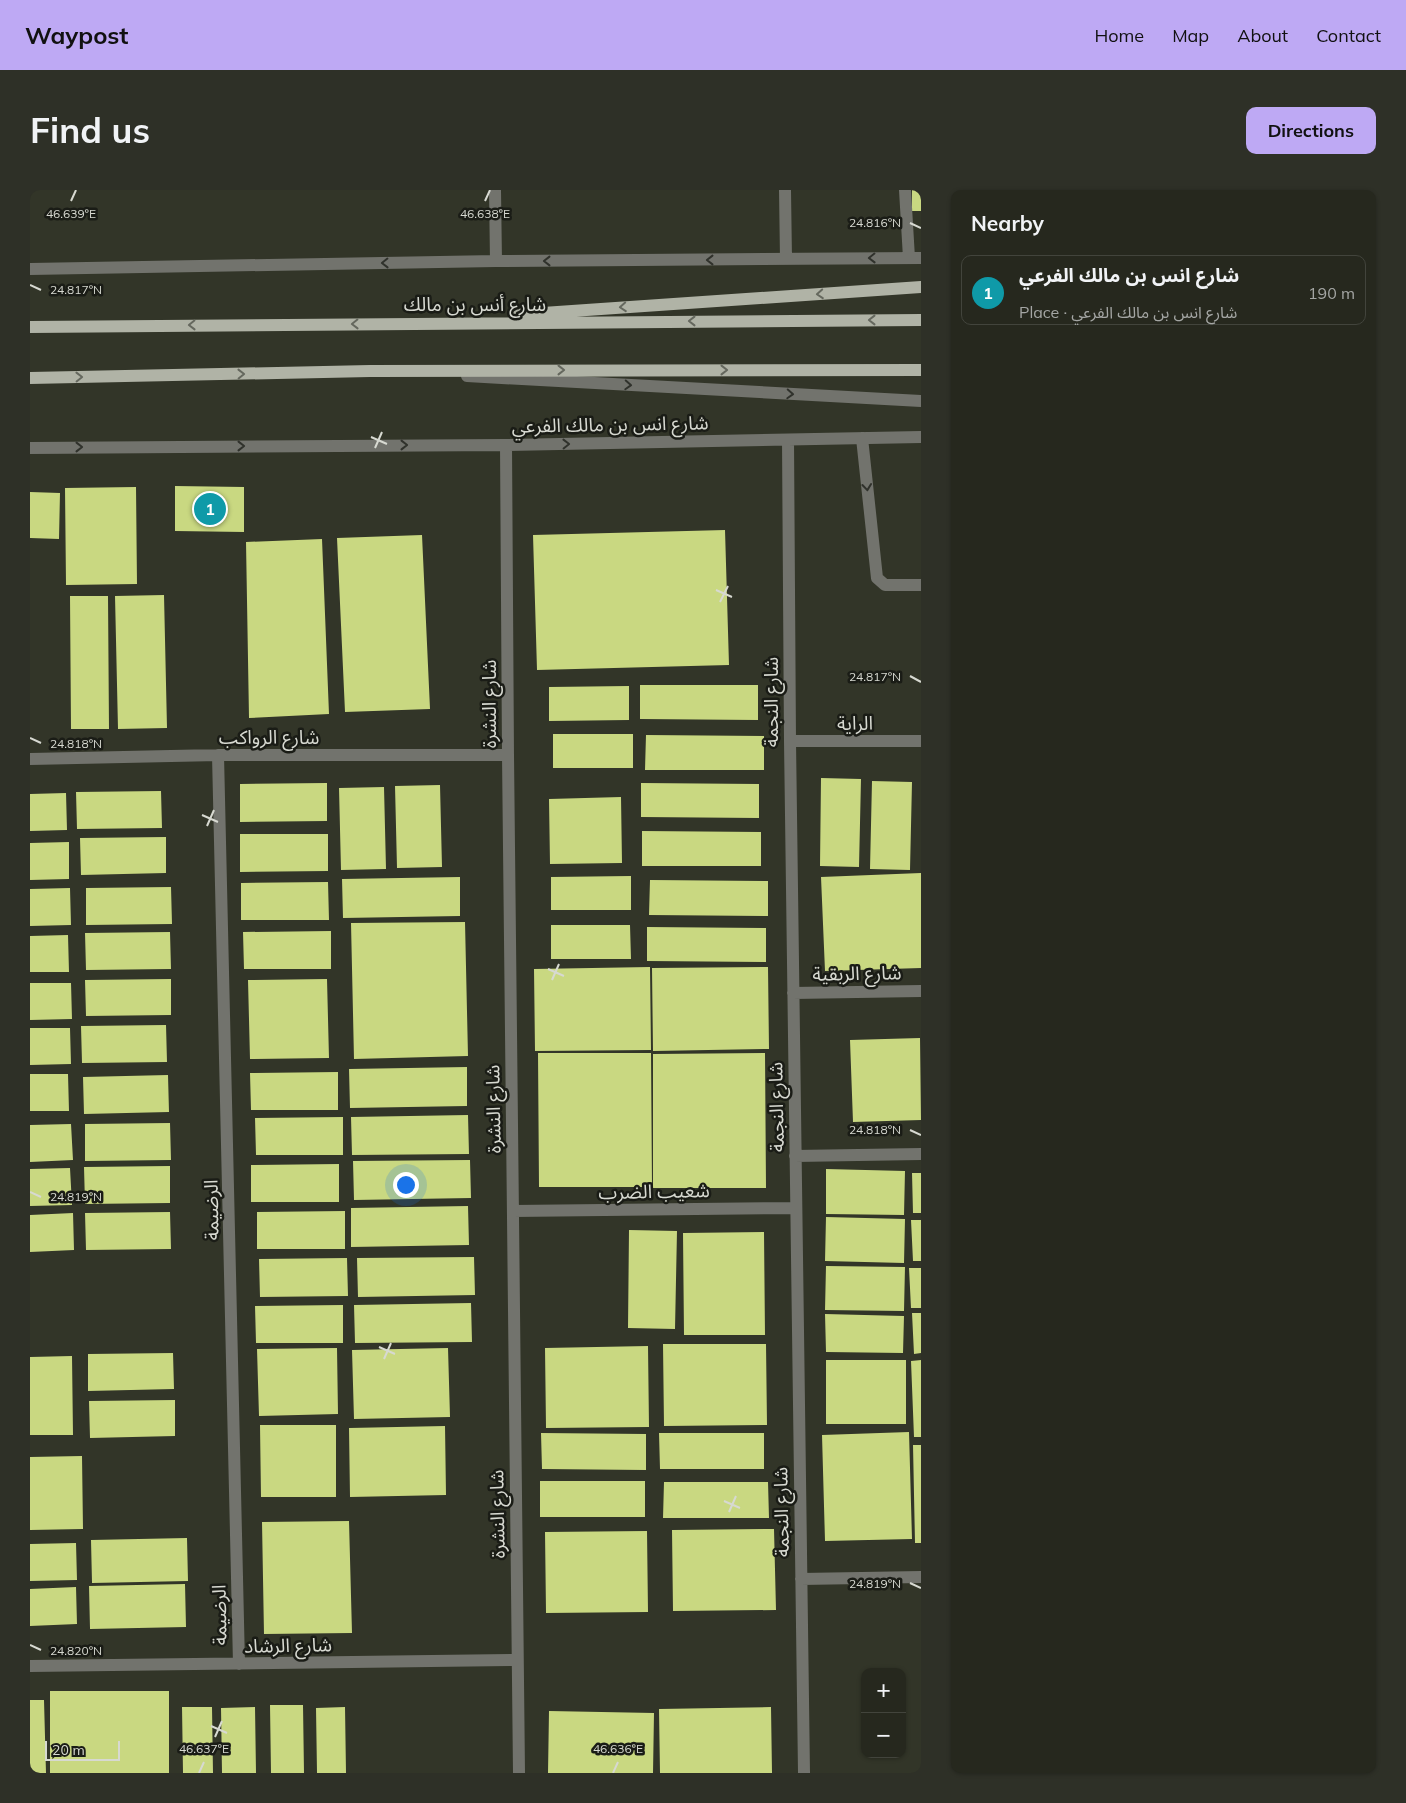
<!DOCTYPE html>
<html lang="en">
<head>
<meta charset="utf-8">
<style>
  :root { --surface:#26281e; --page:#2e3027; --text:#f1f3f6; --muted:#a4a6a4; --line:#42443c; --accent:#bea9f4 }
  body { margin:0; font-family:Mulish,"Noto Sans Arabic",sans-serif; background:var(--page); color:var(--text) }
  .controls { position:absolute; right:15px; bottom:15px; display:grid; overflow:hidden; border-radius:10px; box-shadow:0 1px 4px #0004 }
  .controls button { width:45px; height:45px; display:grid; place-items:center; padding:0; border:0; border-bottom:1px solid var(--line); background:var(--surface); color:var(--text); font:25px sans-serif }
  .scale { position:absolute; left:15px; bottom:12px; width:75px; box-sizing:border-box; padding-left:5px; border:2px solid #d7d9d1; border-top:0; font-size:14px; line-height:18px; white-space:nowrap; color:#d7d9d1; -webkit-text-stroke:4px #1a1c16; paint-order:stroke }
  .you { position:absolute; left:375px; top:994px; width:18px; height:18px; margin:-12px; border:4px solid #fff; border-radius:50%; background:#1a73e8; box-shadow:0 0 0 8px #1a73e833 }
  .badge { display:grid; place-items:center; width:32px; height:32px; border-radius:50%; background:var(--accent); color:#fff; font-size:16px; font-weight:700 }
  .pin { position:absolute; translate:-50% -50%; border:2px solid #fff; box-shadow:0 1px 5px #0006 }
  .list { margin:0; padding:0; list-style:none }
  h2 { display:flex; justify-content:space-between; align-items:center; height:65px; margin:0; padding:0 20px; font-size:21px }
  h2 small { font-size:16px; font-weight:400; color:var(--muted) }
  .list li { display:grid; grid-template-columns:32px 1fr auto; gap:15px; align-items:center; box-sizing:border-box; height:70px; margin:0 10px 10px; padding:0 10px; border:1px solid var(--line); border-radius:10px }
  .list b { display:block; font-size:19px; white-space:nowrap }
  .list p { margin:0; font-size:16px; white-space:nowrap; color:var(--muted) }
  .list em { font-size:16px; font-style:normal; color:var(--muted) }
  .map { position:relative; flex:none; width:891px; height:1583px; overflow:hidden; border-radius:10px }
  header { display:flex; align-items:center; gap:30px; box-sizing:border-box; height:70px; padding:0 25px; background:var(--accent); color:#111 }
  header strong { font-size:24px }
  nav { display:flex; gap:28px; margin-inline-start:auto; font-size:18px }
  .intro { display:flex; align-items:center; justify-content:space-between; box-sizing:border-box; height:120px; padding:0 30px }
  h1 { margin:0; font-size:35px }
  .button { padding:12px 22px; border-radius:10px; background:var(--accent); color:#111; font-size:18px; font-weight:700 }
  main { display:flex; gap:30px; padding:0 30px }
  aside { flex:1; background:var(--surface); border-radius:10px; box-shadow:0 1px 4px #0004 }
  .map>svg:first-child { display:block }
  .building { fill:#c9d881 }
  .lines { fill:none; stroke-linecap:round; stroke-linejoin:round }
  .minor { stroke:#72736d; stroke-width:12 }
  .major { stroke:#b0b3a6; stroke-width:12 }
  .oneway { stroke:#30322c }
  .oneway2 { stroke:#65685e }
  .ticks { fill:none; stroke:#d7d9d1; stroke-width:2 }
  .labels { text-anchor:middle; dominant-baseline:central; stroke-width:5; stroke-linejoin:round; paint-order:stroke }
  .street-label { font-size:19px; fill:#d7d9d1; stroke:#1a1c16 }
  .ticks-label { font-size:12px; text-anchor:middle; fill:#d7d9d1; stroke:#1a1c16; stroke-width:5; stroke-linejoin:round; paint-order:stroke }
</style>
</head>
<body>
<header>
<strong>Waypost</strong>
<nav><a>Home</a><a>Map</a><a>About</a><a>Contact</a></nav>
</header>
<div class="intro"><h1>Find us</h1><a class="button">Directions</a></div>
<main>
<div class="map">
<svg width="891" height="1583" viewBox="0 0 891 1583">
  <rect width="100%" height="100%" fill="#323528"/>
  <path class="building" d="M882 0H891V21H882Z
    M145 296 214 297V342L145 341Z
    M106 297 107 394 36 395 35 298Z
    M0 302 30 303 29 349 0 348Z
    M695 340 699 475 507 480 503 345Z
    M392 345 400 519 315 522 307 348Z
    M292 349 299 524 219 528 216 352Z
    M134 405 137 538 88 539 85 406Z
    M40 406H78L79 539H41Z
    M610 495H728V530L610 529Z
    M599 496V530L519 531V497Z
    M523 544H603V578H523Z
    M616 545 734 546V580H615Z
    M791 588 831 589 829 677 790 676Z
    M842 591 882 592 880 680 840 679Z
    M297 593V631L210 632V594Z
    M611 593 729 594V628L611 627Z
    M410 595 412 677 367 678 365 596Z
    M354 597 356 679 311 680 309 598Z
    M131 601 132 638 47 639 46 602Z
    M36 603 37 640 0 641V604Z
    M591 607 592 673 520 674 519 609Z
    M612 641 731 642V676H612Z
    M210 644H298V681L210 682Z
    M136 647V683L51 685 50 648Z
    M39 652V689L0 690V653Z
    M891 683V778L795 781 791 687Z
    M601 686V720H521V687Z
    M430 687V726L313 728 312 689Z
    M620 690 738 691V726L619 725Z
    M298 692 299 730H211V693Z
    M141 697 142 734 56 735V698Z
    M40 698 41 735 0 736V699Z
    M435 732 438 866 324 869 321 733Z
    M521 735H600L601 769H521Z
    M617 737 736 738V772L617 771Z
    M301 741V779H214L213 742Z
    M140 742 141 779 56 780 55 743Z
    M38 745 39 782H0V746Z
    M620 777 621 860 505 861 504 779Z
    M738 777 739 859 623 861 622 778Z
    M141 789V825L56 826 55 790Z
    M297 789 299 868 220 869 218 790Z
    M0 793H41L42 829 0 830Z
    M136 835 137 872 52 873 51 836Z
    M0 838H40L41 874 0 875Z
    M890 848 891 930 823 932 820 850Z
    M508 863H621L622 997H509Z
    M735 863 736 998H623V864Z
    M437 877V916L320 918 319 879Z
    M308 882V920H221L220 883Z
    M0 884H38L39 921H0Z
    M138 885 139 922 54 924 53 887Z
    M438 925 439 964 322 965 321 927Z
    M313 927V965H226L225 928Z
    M140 933 141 970 55 971V934Z
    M41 934 43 970 0 972V935Z
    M440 970 441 1008 324 1010 323 971Z
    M309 974V1012H221V975Z
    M140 976V1013L55 1014 54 977Z
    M40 978 42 1015 0 1016V979Z
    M796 979 875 981 874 1025 796 1024Z
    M882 983H891V1023H883Z
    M438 1016 439 1055 321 1057V1018Z
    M315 1021V1059H227V1022Z
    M140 1022 141 1059 56 1060 55 1023Z
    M43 1023 44 1060 0 1062V1025Z
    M796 1027 875 1029 874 1073 795 1071Z
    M881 1030H891V1071H883Z
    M599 1040 647 1041 645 1139 598 1138Z
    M734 1042 735 1145H654L653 1043Z
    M444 1067 445 1105 328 1107 327 1068Z
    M317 1068 318 1106 230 1107 229 1069Z
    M796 1076 875 1077 874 1121 795 1120Z
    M879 1078H891V1118H881Z
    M441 1113 442 1152 325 1153 324 1115Z
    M313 1115V1153H226L225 1116Z
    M882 1123H891V1163L884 1164Z
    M795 1124 874 1126 873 1163 796 1162Z
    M633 1154H736L737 1235 634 1236Z
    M618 1156 619 1237 516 1238 515 1158Z
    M307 1158 308 1224 229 1226 227 1159Z
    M418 1158 420 1227 324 1229 322 1160Z
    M143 1163 144 1199 58 1201V1164Z
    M42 1166 43 1245H0V1167Z
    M796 1170H876V1234H796Z
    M891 1170V1247H884L881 1171Z
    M145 1210V1246L60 1248 59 1211Z
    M230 1235H306V1307H231Z
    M415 1236 416 1305 320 1307 319 1238Z
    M879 1242 882 1349 795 1351 792 1245Z
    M511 1243 616 1244V1280L512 1279Z
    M629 1243H734V1279H630Z
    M883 1255H891V1353H885Z
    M52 1266 53 1339 0 1340V1267Z
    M510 1291H615V1327H510Z
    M634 1292H738L739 1328H633Z
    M319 1331 322 1443 234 1444 232 1332Z
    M744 1339 746 1420 643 1421 642 1340Z
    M617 1341 618 1422 516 1423 515 1342Z
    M157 1348 158 1391 62 1393 61 1350Z
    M46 1353 47 1390 0 1391V1354Z
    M155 1394 156 1437 60 1439 59 1396Z
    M46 1397 47 1434 0 1436V1399Z
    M20 1501H139V1583H20Z
    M0 1510H14L16 1583H0Z
    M240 1515H273L274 1583H241Z
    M152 1517H182L183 1583H153Z
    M225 1517 226 1583H192L191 1518Z
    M315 1517 316 1583H287L286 1518Z
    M741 1517 742 1583H630L629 1519Z
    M519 1521 624 1523 623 1583H518Z"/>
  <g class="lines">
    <path class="minor" d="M465 0 466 71
      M755 0 756 69
      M875 0 879 68
      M0 79 466 71 891 68
      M437 186 891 211
      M832 248 847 388 855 395H891
      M758 250 760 551 774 1583
      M476 255 478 565 489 1583
      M0 258 476 255 891 247
      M760 551H891
      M188 565 209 1474
      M0 569 188 565H478
      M763 803 891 801
      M765 966 891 964
      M483 1021 766 1018
      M771 1389 891 1387
      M0 1476 487 1470"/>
    <path class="major" d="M484 125 891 97
      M0 137 891 130
      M0 188 340 181 891 180"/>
  </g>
  <defs><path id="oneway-chevron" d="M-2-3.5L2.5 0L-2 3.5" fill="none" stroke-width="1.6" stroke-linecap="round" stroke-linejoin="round" transform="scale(1.25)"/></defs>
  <g class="oneway">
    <use href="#oneway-chevron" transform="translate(842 68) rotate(179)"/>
    <use href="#oneway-chevron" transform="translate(680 70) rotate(180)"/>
    <use href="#oneway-chevron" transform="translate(517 71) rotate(180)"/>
    <use href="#oneway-chevron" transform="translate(355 73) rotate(179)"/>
    <use href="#oneway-chevron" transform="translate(598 195) rotate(3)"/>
    <use href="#oneway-chevron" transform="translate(760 204) rotate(3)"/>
    <use href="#oneway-chevron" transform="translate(536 254) rotate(-1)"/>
    <use href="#oneway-chevron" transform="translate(374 255)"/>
    <use href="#oneway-chevron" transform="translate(211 256)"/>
    <use href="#oneway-chevron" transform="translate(49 257)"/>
    <use href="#oneway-chevron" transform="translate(837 297) rotate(84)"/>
  </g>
  <g class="oneway2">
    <use href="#oneway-chevron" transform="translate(790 104) rotate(176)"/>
    <use href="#oneway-chevron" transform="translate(593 117) rotate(176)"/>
    <use href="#oneway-chevron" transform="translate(842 130) rotate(180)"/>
    <use href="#oneway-chevron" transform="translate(662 131) rotate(180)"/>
    <use href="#oneway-chevron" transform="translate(325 134) rotate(179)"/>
    <use href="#oneway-chevron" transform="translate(162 135) rotate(179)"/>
    <use href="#oneway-chevron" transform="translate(531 180)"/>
    <use href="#oneway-chevron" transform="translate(694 180)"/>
    <use href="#oneway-chevron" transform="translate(211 184) rotate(-1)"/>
    <use href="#oneway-chevron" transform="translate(49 187) rotate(-1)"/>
  </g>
  <path class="ticks" d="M41 11 46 0M455 11 460 0M880 33 891 38M0 95 11 100M341 247 357 254M345 258 352 242M686 400 702 407M690 412 698 396M880 486 891 492M0 548 11 553M172 625 188 632M177 636 184 620M518 779 534 786M522 790 529 774M880 940 891 945M0 1002 11 1007M349 1157 365 1164M354 1169 361 1153M694 1311 710 1318M699 1322 706 1306M880 1393 891 1398M0 1455 11 1460M181 1536 197 1543M185 1547 192 1531M169 1583 174 1572M583 1583 588 1572"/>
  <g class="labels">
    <g class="street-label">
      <text x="445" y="114">شارع أنس بن مالك</text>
      <text transform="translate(580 234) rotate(-1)">شارع انس بن مالك الفرعي</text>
      <text transform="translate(741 512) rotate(-90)">شارع النجمة</text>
      <text transform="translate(459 514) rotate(-90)">شارع النشرة</text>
      <text x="825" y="533">الراية</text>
      <text x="239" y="547">شارع الرواكب</text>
      <text transform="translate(827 783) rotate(-1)">شارع الربقية</text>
      <text transform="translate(746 917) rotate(-91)">شارع النجمة</text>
      <text transform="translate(463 919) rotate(-91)">شارع النشرة</text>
      <text transform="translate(624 1001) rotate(-1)">شعيب الضرب</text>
      <text transform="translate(181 1020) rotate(-91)">الرضيمة</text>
      <text transform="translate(751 1322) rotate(-91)">شارع النجمة</text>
      <text transform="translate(467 1324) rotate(-91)">شارع النشرة</text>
      <text transform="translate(189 1425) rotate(-91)">الرضيمة</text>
      <text transform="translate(258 1455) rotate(-1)">شارع الرشاد</text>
    </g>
  </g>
  <g class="ticks-label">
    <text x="455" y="28">46.638°E</text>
    <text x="41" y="28">46.639°E</text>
    <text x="845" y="37">24.816°N</text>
    <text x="46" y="104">24.817°N</text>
    <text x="845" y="491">24.817°N</text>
    <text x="46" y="558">24.818°N</text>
    <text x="845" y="944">24.818°N</text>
    <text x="46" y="1011">24.819°N</text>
    <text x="845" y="1398">24.819°N</text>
    <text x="46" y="1465">24.820°N</text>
    <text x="174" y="1563">46.637°E</text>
    <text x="588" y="1563">46.636°E</text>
  </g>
</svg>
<div class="controls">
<button>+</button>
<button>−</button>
</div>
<div class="scale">20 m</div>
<div class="you"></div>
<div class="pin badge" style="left:180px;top:319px;background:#0f9aa8">1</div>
</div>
<aside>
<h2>Nearby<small></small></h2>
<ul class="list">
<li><span class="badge" style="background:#0f9aa8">1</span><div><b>شارع انس بن مالك الفرعي</b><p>Place · شارع انس بن مالك الفرعي</p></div><em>190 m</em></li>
</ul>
</aside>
</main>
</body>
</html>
